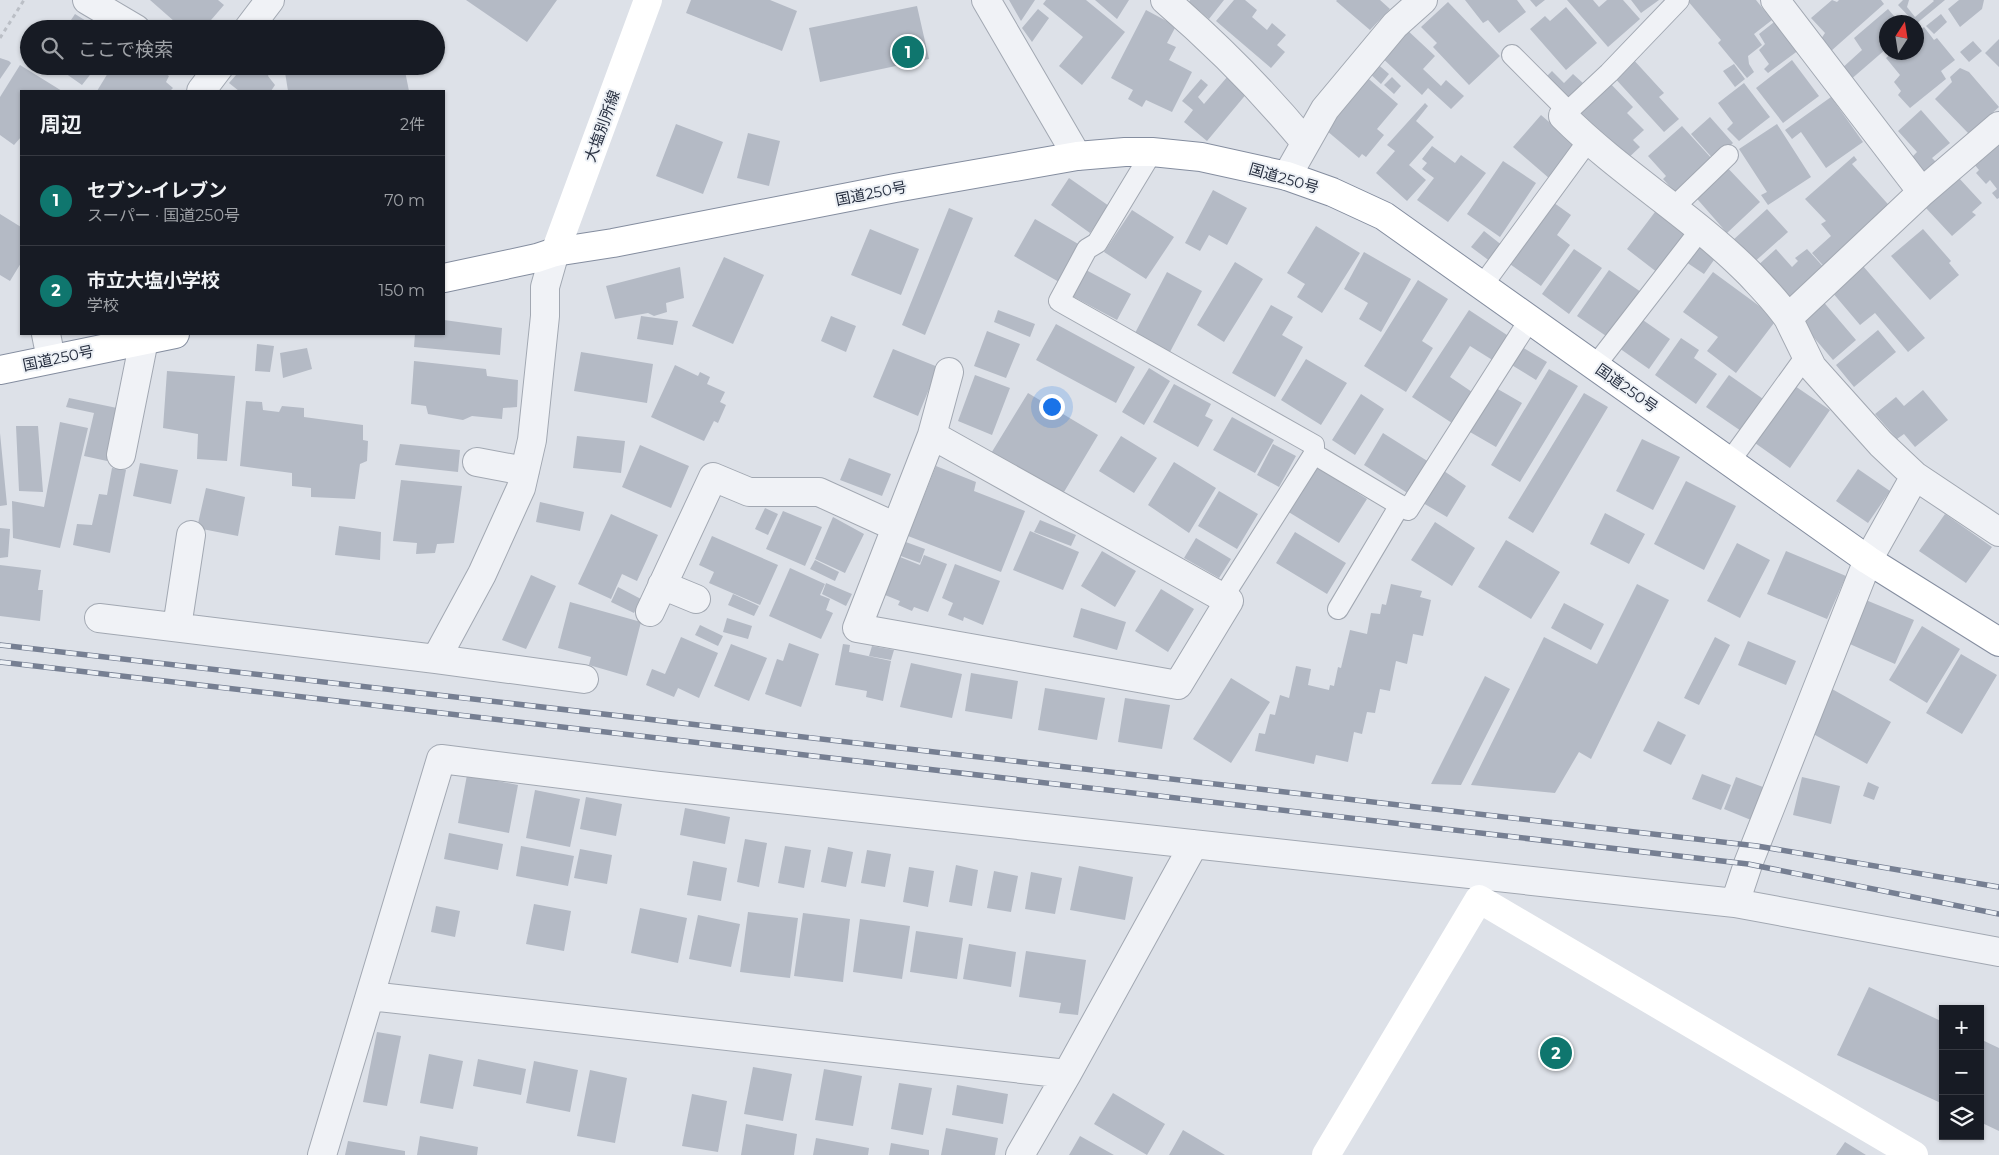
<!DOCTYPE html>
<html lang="ja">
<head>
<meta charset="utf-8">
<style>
  :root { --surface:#171b24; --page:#20242c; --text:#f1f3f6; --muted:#9ea1a6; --line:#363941; --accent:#0f766e }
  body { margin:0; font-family:Montserrat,"Noto Sans JP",sans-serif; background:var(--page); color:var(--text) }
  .controls { position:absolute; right:15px; bottom:15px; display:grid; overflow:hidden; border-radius:0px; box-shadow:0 1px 4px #0004 }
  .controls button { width:45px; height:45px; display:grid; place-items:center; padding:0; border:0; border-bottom:1px solid var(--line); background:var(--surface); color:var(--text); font:25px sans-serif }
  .compass { position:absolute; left:1879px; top:15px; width:45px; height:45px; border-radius:50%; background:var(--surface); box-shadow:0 1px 4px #0004; rotate:12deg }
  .you { position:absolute; left:1051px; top:406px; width:18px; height:18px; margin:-12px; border:4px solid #fff; border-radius:50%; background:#1a73e8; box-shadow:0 0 0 8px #1a73e833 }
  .badge { display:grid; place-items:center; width:32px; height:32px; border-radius:50%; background:var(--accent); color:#fff; font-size:16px; font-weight:700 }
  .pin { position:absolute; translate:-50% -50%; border:2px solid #fff; box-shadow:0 1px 5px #0006 }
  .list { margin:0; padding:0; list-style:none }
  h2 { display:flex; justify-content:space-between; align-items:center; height:65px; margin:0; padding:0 20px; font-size:21px }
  h2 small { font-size:16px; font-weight:400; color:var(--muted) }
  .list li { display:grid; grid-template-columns:32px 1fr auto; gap:15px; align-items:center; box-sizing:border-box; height:90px; padding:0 20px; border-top:1px solid var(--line) }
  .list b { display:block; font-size:19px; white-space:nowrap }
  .list p { margin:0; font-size:16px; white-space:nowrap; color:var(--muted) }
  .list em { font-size:16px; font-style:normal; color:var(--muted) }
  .icon { flex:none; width:28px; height:28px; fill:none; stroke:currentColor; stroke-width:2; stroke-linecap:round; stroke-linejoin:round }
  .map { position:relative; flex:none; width:1999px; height:1155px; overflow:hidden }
  .search { position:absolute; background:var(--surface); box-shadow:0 1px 4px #0004; left:20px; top:20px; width:425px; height:55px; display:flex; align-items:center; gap:12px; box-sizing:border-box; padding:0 18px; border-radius:28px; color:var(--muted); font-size:19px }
  .panel { position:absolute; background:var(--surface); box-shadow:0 1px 4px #0004; left:20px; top:90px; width:425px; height:245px; border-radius:0px }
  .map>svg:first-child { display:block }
  .building { fill:#b4bac5 }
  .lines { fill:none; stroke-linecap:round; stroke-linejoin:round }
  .lane-casing { stroke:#a2a8b2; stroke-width:22 }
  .street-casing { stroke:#a2a8b2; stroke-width:30 }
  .highway-casing { stroke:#848d9f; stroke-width:30 }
  .path { stroke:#bbbfc6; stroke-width:3; stroke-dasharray:4 4; stroke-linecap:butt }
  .lane { stroke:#f0f2f6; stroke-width:20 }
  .street { stroke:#f0f2f6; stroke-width:28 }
  .secondary { stroke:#fff; stroke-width:28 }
  .highway { stroke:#fff; stroke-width:28 }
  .rail-casing { stroke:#767f92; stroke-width:5.5 }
  .rail { stroke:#ecf0f5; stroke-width:4; stroke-dasharray:11; stroke-linecap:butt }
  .labels { text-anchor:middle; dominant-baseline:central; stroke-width:4; stroke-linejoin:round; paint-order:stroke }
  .street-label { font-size:15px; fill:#262e3f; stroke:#ecf0f5 }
</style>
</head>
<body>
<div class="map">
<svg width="1999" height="1155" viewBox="0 0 1999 1155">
  <rect width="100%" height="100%" fill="#dde1e8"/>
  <path class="building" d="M150 0H218L224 5 205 27 198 23 192 29H183Z
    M466 0H557L527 42Z
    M691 0H770L797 11 782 51 686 13Z
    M1009 0H1035L1021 21Z
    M1046 0H1086L1125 32 1082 85 1059 66 1083 37 1043 4Z
    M1095 0H1129L1117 19Z
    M1190 0H1224L1209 19 1189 2Z
    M1234 0H1245L1257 10 1252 17 1267 30 1272 23 1286 35 1277 45 1285 52 1271 68 1216 21Z
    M1337 0H1380L1390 9 1370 30 1336 1Z
    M1465 0H1517L1526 12 1499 33 1488 20 1483 23Z
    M1530 0H1545L1536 7Z
    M1567 0H1593L1599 7 1607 0H1623L1640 19 1608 47Z
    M1631 0H1659L1641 13Z
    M1687 0H1756L1772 20 1754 34 1762 45 1748 56 1749 64 1754 72 1747 78 1718 43 1721 40Z
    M1832 0 1837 2 1839 0H1881L1884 4 1831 51 1821 39 1825 33 1811 18Z
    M1903 0H1909L1907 7 1915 17 1934 1 1933 0H1945L1916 24 1898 5Z
    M1959 0H1984L1982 9 1960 27 1948 9Z
    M1448 2 1500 56 1469 85 1433 47 1437 43 1421 27Z
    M917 6 929 59 820 82 809 28Z
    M1566 7 1597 43 1566 70 1530 29 1545 16 1550 21Z
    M1038 9 1049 18 1032 42 1022 28Z
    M1888 9 1899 22H1886V49L1849 81 1840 70 1862 50 1854 38Z
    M1146 10 1176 26 1167 43 1176 47 1169 60 1192 72 1172 112 1146 100 1142 107 1128 99 1133 90 1111 78Z
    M75 14 99 29H65Z
    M1941 14 1947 22 1934 34 1926 26Z
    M1778 19 1803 47 1768 73 1764 69 1769 64 1759 50 1765 44 1759 34Z
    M1924 27 1934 40 1937 38 1955 60 1941 71 1946 79 1910 108 1898 95 1901 91 1894 82 1900 75 1886 58 1893 52H1916V33Z
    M1405 28 1435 56 1423 69 1441 86 1446 80 1464 96 1451 109 1428 88 1422 95 1379 55Z
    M1999 39V67L1985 53Z
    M1973 41 1982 51 1969 62 1960 52Z
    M1631 57 1664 93 1659 97 1679 119 1664 132 1612 75Z
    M0 58 9 61 11 63 0 79Z
    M1792 60 1819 96 1783 123 1756 88Z
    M1374 61 1389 74 1381 84 1366 70Z
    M1734 64 1745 79 1735 87 1723 71Z
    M20 65 62 91H21V137L14 145 0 135V97Z
    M55 66H97L82 85Z
    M118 66H154L169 76 166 82 173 88 170 91H97L111 68 115 70Z
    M244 66H272L268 76 275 85 271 91H239L229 83Z
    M284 66H343L345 74 386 66H404L409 91H288Z
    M1960 68 1969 72 1999 107 1969 134 1935 99 1952 82 1950 77Z
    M1552 71 1564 83 1573 74 1584 84 1565 104 1542 81Z
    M1363 74 1398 104 1377 129 1384 135 1366 157 1362 154 1359 158 1320 125Z
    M1228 76 1248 92 1207 141 1184 122 1193 110 1182 101 1201 79 1208 85 1198 97 1204 104Z
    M1392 77 1401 86 1394 94 1384 85Z
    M1606 79 1633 107 1627 113 1644 130 1633 140 1640 147 1625 161 1574 111Z
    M1744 83 1770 117 1739 141 1727 129 1733 123 1718 103Z
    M1831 97 1863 142 1826 168 1801 132 1792 139 1785 130Z
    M1425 103 1428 106 1416 121 1434 137 1409 165 1426 180 1407 201 1376 173 1395 151 1387 145Z
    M1921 110 1950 143 1932 158 1936 162 1923 174 1910 159 1917 152 1898 131Z
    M1541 115 1570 140 1582 143 1550 179 1513 147Z
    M1710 117 1733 143 1715 161 1691 134Z
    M676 124 723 142 703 194 656 176Z
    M1777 124 1811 177 1768 205 1761 195 1767 192 1739 149Z
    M1682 126 1713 160 1676 193 1663 179 1666 176 1648 156Z
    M748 133 780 141 769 186 737 178Z
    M1999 136V198L1997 199 1992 193 1997 189 1990 180 1986 184 1976 173 1979 170 1974 164Z
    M1432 146 1455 163 1461 155 1486 173 1448 222 1417 200 1434 178 1422 169 1427 163 1422 159Z
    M1854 156 1857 160 1852 164 1895 212 1828 271 1812 253 1831 236 1821 224 1826 221 1805 199Z
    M1503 161 1536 183 1500 237 1467 214Z
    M1723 163 1760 202 1727 233 1692 193Z
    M1958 177 1982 203 1972 212 1976 215 1952 236 1925 207Z
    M1069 178 1109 206 1090 233 1051 205Z
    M1213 190 1247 208 1227 245 1209 235 1200 251 1185 243Z
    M1550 200 1571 215 1557 235 1570 245 1541 286 1507 262Z
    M949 208 973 218 925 335 902 325Z
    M1658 208 1690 232 1658 273 1627 249Z
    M1767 209 1788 232 1752 264 1732 241Z
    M1132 210 1174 237 1146 279 1104 252Z
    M0 214 21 227V263L10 281 0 275Z
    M1035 219 1080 245 1059 282 1014 256Z
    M1316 226 1360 253 1322 313 1297 297 1305 284 1287 273Z
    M870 229 919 249 901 295 851 275Z
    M1923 229 1951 261 1949 263 1959 275 1930 300 1891 256Z
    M1484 231 1503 246 1491 262 1471 247Z
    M1701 240 1719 253 1704 274 1686 262Z
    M1574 249 1602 268 1569 314 1542 294Z
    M1776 249 1792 267 1798 261 1795 258 1807 249 1829 273 1790 307 1755 268Z
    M1364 252 1411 279 1381 332 1359 319 1368 303 1344 289Z
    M724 257 764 275 733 344 692 326Z
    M1235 262 1263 279 1224 342 1197 325Z
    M1863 266 1925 338 1908 352 1875 313 1860 325 1832 292Z
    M680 267 684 298 666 303 667 312 654 316 648 313 615 319 606 286Z
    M1086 270 1131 294 1117 320 1072 296Z
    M1609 270 1641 292 1609 338 1577 316Z
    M1167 272 1202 291 1170 352 1135 333Z
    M1713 272 1777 319 1736 373 1707 351 1718 337 1683 312Z
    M1418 280 1448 299 1422 341 1433 348 1406 392 1364 366Z
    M1821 299 1856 340 1833 360 1798 319Z
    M1271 305 1293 317 1282 335 1303 347 1275 397 1232 373Z
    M998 310 1035 324 1030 337 994 322Z
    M1469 310 1510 337 1494 361 1470 346 1450 377 1472 392 1452 423 1412 397Z
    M641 316 678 321 673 345 637 339Z
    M831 316 856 326 846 352 821 341Z
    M1640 318 1670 339 1649 369 1619 348Z
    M444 320 502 328 500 355 414 347 415 334H444Z
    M1056 324 1135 367 1116 403 1036 360Z
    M1878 330 1896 352 1854 387 1836 365Z
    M987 331 1020 344 1006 378 974 366Z
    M1681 338 1699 350 1694 358 1717 374 1696 404 1655 375Z
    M257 344 274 346 270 372 255 371Z
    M1520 346 1547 362 1536 380 1510 364Z
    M307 348 312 369 283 378 280 353Z
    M893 349 938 367 918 416 873 397Z
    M581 352 653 364 647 403 574 391Z
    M1306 359 1347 383 1321 425 1281 400Z
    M414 361 486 369 487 376 518 380 517 407 503 408 502 419 472 416 463 420 428 414 426 406 411 404Z
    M675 365 698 376 700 372 710 377 707 384 725 392 720 402 726 405 718 423 714 421 704 441 651 417Z
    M1149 368 1170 381 1144 425 1122 412Z
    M1549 369 1578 386 1520 482 1491 465Z
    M167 371 235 376 227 461 197 459 198 434 163 428Z
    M975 375 1010 388 992 435 958 421Z
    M1729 375 1766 401 1744 433 1706 407Z
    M1174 384 1211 404 1205 416 1213 420 1198 447 1153 422Z
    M1795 386 1830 410 1790 468 1755 443Z
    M1496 388 1522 403 1496 447 1470 432Z
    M1923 390 1948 420 1915 447 1904 434 1897 439 1875 414 1896 397 1904 406Z
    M1028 393 1098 435 1061 497 990 455Z
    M1584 393 1608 407 1533 533 1508 518Z
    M1361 394 1384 409 1355 455 1332 440Z
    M69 398 117 408 107 461 84 456 94 413 66 407Z
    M246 401 262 402 263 410 279 412 282 406 304 408V417L363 425V440L368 441 367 461 360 464 355 499 311 497V488L292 486V473L240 466Z
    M1232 417 1274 440 1255 473 1213 450Z
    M60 422 88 428 60 548 13 538 12 501 44 507Z
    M16 426H38L43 492 19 491Z
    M0 433 7 505 0 506Z
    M1383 433 1429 462 1409 494 1364 465Z
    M577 436 625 441 621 473 573 468Z
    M1121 436 1157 458 1134 493 1099 471Z
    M1642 439 1680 457 1653 510 1616 491Z
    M400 444 460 450 458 472 395 465Z
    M1273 444 1296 456 1279 487 1257 475Z
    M640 445 689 466 671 508 622 487Z
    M849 458 891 474 882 496 840 480Z
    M1174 462 1216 488 1189 533 1148 505Z
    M140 463 178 470 171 504 133 496Z
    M936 466 976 482 974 491 1025 511 1001 572 908 536Z
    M1316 466 1367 499 1339 543 1287 511Z
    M112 468 126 470 110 553 73 545 77 524 92 525 99 494 107 495Z
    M1858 469 1890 491 1868 523 1836 501Z
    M1444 471 1466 486 1447 517 1423 503Z
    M401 480 462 486 454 543 437 544 435 553 416 554 417 543 393 541Z
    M1686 481 1736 506 1704 570 1654 544Z
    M206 488 245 497 238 536 197 528Z
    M1219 491 1258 514 1237 549 1198 526Z
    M540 502 584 512 580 531 536 522Z
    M765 508 778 514 768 535 755 529Z
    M783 511 822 527 805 566 766 549Z
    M1605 513 1645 534 1629 564 1590 544Z
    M611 514 658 535 637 581 622 574 611 599 578 584Z
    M1945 514 1992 547 1966 583 1919 551Z
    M833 517 864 534 845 573 815 559Z
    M1040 520 1076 535 1071 546 1034 532Z
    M1435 522 1475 548 1452 586 1411 560Z
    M339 526 381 532 380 560 335 555Z
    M0 528 10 529 8 557 0 558Z
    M1030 531 1079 552 1063 590 1013 570Z
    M1295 532 1346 563 1327 594 1276 563Z
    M712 536 778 565 760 605 709 583 714 572 699 565Z
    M1196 538 1231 559 1219 578 1184 558Z
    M1506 540 1560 572 1531 619 1478 587Z
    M903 541 925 549 920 563 898 555Z
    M1737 543 1770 560 1740 618 1707 601Z
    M1102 551 1136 571 1115 607 1081 586Z
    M1786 551 1846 576 1827 619 1767 594Z
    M924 555 947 564 928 612 914 607 912 611 898 605 900 601 885 595 900 557 920 565Z
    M815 560 839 572 835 581 810 569Z
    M955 564 1000 581 983 625 964 617 963 621 948 615 953 603 942 598Z
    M0 565 41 570 38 590H43L40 621 0 616Z
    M790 568 825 584 820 595 830 599 826 610 833 613 821 639 769 616Z
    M531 575 556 586 526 649 502 640Z
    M826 583 852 594 846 606 822 594Z
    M1391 584 1422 591 1420 597 1431 600 1423 636 1413 634 1407 664 1396 661 1390 691 1380 689 1375 713 1367 712 1362 734 1354 732 1348 762 1316 755 1314 764 1255 751 1259 733 1265 734 1270 714 1275 715 1280 695 1289 698 1296 666 1311 669 1308 685 1329 690 1330 685 1334 686 1338 667 1341 668 1350 630 1367 634 1371 613 1380 614 1382 604 1386 605Z
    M1637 584 1669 600 1591 759 1579 752 1555 793 1471 785 1544 637 1597 664Z
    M618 587 641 599 634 613 611 602Z
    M1161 589 1194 609 1168 652 1135 631Z
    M733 594 759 606 754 616 728 605Z
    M1861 598 1914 620 1895 664 1843 641Z
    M570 602 641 622 627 676 589 665 591 657 558 648Z
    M1564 603 1604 624 1591 650 1551 628Z
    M1081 608 1126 622 1117 650 1073 637Z
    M727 618 752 626 748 639 723 632Z
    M700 625 723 636 718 646 695 635Z
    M1922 626 1960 649 1927 703 1889 680Z
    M681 637 718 653 699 698 678 688 674 697 646 685 652 669 665 674Z
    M1715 637 1730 645 1699 705 1684 698Z
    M1748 641 1796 661 1786 685 1738 665Z
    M789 643 819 654 801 707 765 694 777 659 783 661Z
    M731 644 767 658 749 701 714 686Z
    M843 644 850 645 849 652 891 661 883 701 866 697 867 691 835 685Z
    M872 646 894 650 891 660 869 656Z
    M1961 654 1997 675 1962 734 1926 713Z
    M911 663 962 674 952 718 900 707Z
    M971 673 1018 681 1012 719 965 711Z
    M1485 676 1510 689 1461 785 1431 784Z
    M1231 678 1270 702 1231 763 1193 739Z
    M1045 688 1105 698 1097 740 1038 730Z
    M1832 689 1891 722 1867 764 1808 731Z
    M1125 698 1170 705 1162 749 1118 742Z
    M1658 721 1686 735 1671 765 1643 751Z
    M1702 774 1731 785 1721 810 1692 799Z
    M467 775 518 785 509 833 458 823Z
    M1736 777 1763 787 1751 820 1724 809Z
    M1802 777 1840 786 1831 824 1793 815Z
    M1868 782 1879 787 1874 800 1863 796Z
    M535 790 580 799 570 847 526 838Z
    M586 797 622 804 616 836 580 829Z
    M685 808 730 817 725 844 680 835Z
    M449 833 503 844 498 870 444 859Z
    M745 839 767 843 759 887 737 882Z
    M521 846 574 856 568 886 516 876Z
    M785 846 811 850 804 888 778 883Z
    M828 847 853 852 846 887 821 882Z
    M580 849 612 855 607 884 574 878Z
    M867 850 891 854 885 887 861 883Z
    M693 861 727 868 721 901 687 895Z
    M956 865 978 870 972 906 949 902Z
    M1079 866 1133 877 1125 920 1070 910Z
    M909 867 934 871 928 907 903 902Z
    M994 871 1018 876 1011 912 987 908Z
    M1031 872 1062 878 1055 914 1025 909Z
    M534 904 571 911 564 951 526 944Z
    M436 906 460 911 455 937 431 932Z
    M640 908 687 918 678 963 631 953Z
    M748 912 798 918 790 978 740 972Z
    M803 913 850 919 843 982 794 976Z
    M698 915 740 924 731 967 689 959Z
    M860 919 910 926 902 979 853 972Z
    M916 931 963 938 957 979 910 972Z
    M969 944 1016 952 1011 987 963 979Z
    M1026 951 1086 960 1078 1015 1059 1013 1061 1003 1019 997Z
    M1869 987 1943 1022V1104L1837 1055Z
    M377 1032 401 1036 387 1106 363 1102Z
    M1980 1039 1999 1048V1131L1980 1122Z
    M429 1054 463 1061 453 1109 420 1103Z
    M478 1059 526 1069 521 1095 473 1086Z
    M534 1061 578 1070 570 1112 526 1103Z
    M753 1067 792 1074 783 1121 744 1114Z
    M824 1069 862 1076 853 1126 815 1120Z
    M590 1070 627 1078 615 1143 577 1136Z
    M899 1083 932 1088 923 1135 891 1129Z
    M957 1085 1008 1094 1003 1124 952 1115Z
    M1113 1093 1165 1124 1147 1155 1094 1124Z
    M692 1094 727 1101 718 1152 682 1146Z
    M746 1124 797 1134 794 1155H741Z
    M946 1128 998 1138 995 1155H941Z
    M1183 1130 1225 1155H1169Z
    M420 1136 478 1147 477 1155H417Z
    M1080 1136 1114 1155H1069Z
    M816 1138 869 1148 868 1155H813Z
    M348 1141 405 1151V1155H345Z
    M1845 1142 1866 1155H1836Z
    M891 1143 929 1150V1155H889Z"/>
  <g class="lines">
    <defs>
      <path id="lane" d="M1512 55 1568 111
        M1563 116 1609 73 1679 0
        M1152 152 1097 243 1087 249 1059 301 1314 445V454L1408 510 1530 319
        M1673 208 1728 155
        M1482 286 1588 141
        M1595 366 1701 229
        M1730 461 1806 356
        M1223 597 1314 454
        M1338 609 1400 505"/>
      <path id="street" d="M87 0 136 29
        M986 0 1077 156
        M1165 0C1216 44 1262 90 1305 142
        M1775 0 1922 192
        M248 29 270 0
        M201 91 220 66
        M1563 116C1621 174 1693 216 1751 275 1764 289 1777 302 1788 318
        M1999 126 1922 192 1788 318 1812 367 1881 444 1915 476 1999 532
        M1287 176 1325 109 1395 25 1423 0
        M46 334 51 359
        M932 435 1229 601 1178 685 857 628 932 435 949 372
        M121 455 144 340
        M477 462 525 471
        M662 585 696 599
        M650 612 713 477 749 492H819L896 527
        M99 618 436 659 584 679
        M177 627 191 535
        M436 659 482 574 521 488 532 440 545 316V287L555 252
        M1735 903 1748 864 1868 560 1915 476
        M370 996 1067 1074
        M322 1155 441 759 659 786 1735 903 1999 952
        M1020 1155 1067 1074 1194 844"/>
      <path id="highway" d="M444 278 537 258 555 252 613 243 895 188 1077 156 1125 152H1152L1201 157 1287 176 1332 192 1384 216 1868 560 1999 642
        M0 370 175 334"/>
    </defs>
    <use href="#lane" class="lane-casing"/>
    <use href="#street" class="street-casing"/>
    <use href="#highway" class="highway-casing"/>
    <path class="path" d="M0 38 24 0"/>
    <use href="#lane" class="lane"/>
    <use href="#street" class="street"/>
    <path class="secondary" d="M555 252 648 0
      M1326 1155 1479 899 1914 1155"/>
    <use href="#highway" class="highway"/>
    <defs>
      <path id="rail" d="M0 645 1757 846 1999 887
        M0 662 1748 864 1999 914"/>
    </defs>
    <use href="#rail" class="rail-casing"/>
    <use href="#rail" class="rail"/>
  </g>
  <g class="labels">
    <g class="street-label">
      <text transform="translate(602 126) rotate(-70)">大塩別所線</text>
      <text transform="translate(1284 178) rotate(16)">国道250号</text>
      <text transform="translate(871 193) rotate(-11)">国道250号</text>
      <text transform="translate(58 358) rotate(-12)">国道250号</text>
      <text transform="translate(1627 388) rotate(35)">国道250号</text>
    </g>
  </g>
</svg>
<div class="controls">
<button>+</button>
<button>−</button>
<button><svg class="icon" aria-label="layers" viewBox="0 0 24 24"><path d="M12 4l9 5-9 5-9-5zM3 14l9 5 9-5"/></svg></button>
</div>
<svg class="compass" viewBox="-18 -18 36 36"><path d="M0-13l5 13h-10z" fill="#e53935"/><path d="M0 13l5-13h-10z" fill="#9ea1a6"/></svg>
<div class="you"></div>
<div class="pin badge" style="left:908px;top:52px">1</div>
<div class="pin badge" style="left:1556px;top:1053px">2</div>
<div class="search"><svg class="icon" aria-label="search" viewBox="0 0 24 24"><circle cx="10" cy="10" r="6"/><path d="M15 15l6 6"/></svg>ここで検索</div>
<section class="panel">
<h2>周辺<small>2件</small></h2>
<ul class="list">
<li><span class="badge">1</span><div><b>セブン-イレブン</b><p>スーパー · 国道250号</p></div><em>70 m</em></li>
<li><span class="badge">2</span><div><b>市立大塩小学校</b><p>学校</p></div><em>150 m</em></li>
</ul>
</section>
</div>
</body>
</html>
